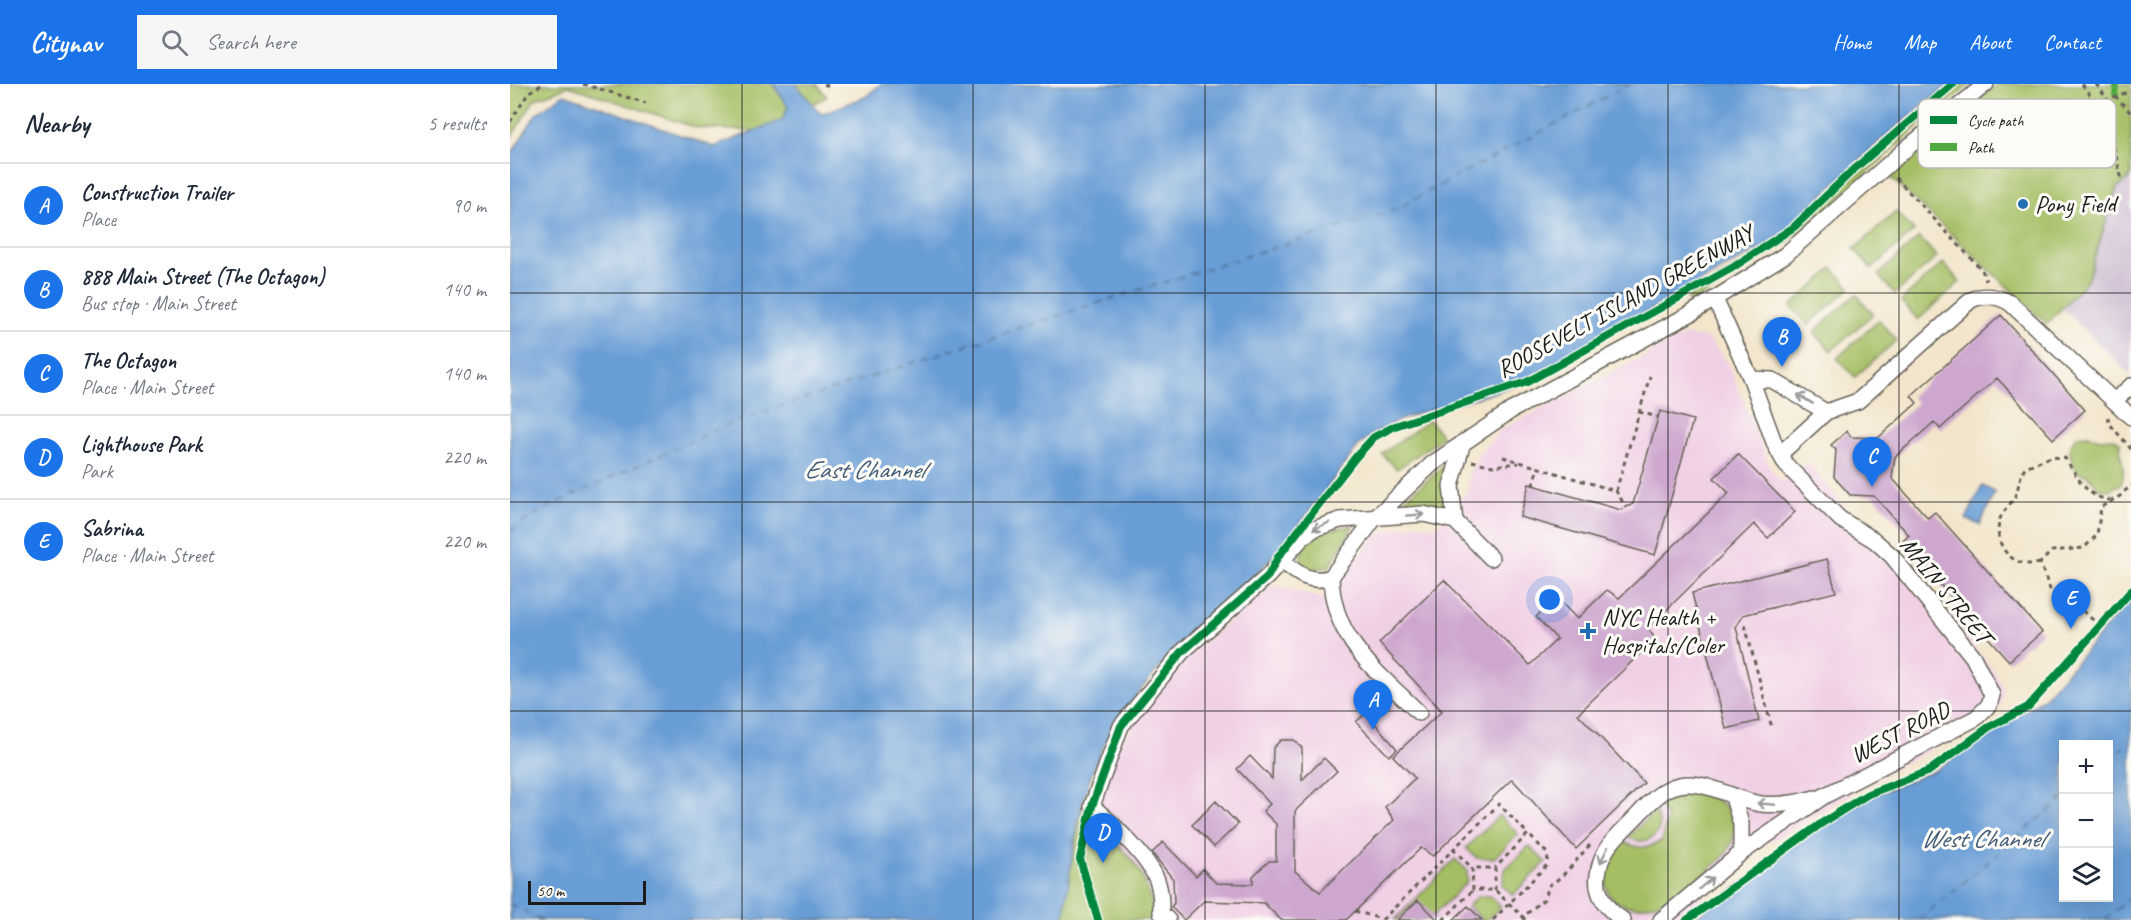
<!DOCTYPE html>
<html lang="en">
<head>
<meta charset="utf-8">
<style>
  :root { --surface:#fff; --page:#f6f6f7; --text:#1f2937; --muted:#747a83; --line:#e0e1e3; --accent:#1a73e8 }
  body { margin:0; font-family:Caveat,sans-serif; background:var(--page); color:var(--text) }
  .controls { position:absolute; right:18px; bottom:18px; display:grid; overflow:hidden; border-radius:0px; box-shadow:0 6px 24px #0002 }
  .controls button { width:54px; height:54px; display:grid; place-items:center; padding:0; border:0; border-bottom:2px solid var(--line); background:var(--surface); color:var(--text); font:30px sans-serif }
  .scale { position:absolute; left:18px; bottom:15px; width:118px; box-sizing:border-box; padding-left:6px; border:3px solid #1c1c1c; border-top:0; font-size:16px; line-height:21px; white-space:nowrap; color:#1c1c1c; -webkit-text-stroke:4px #fdfcf7; paint-order:stroke }
  .you { position:absolute; left:1040px; top:516px; width:21px; height:21px; margin:-15px; border:4px solid #fff; border-radius:50%; background:#1a73e8; box-shadow:0 0 0 9px #1a73e833 }
  .badge { display:grid; place-items:center; width:39px; height:39px; border-radius:50%; background:var(--accent); color:#fff; font-size:20px; font-weight:700 }
  .pin { position:absolute; translate:-50% -50px; filter:drop-shadow(0 2px 3px #0008) }
  .pin::after { content:''; position:absolute; top:32px; width:21px; height:18px; background:inherit; clip-path:polygon(0 0,100% 0,50% 100%) }
  .list { margin:0; padding:0; list-style:none }
  h2 { display:flex; justify-content:space-between; align-items:center; height:78px; margin:0; padding:0 24px; font-size:26px }
  h2 small { font-size:20px; font-weight:400; color:var(--muted) }
  .list li { display:grid; grid-template-columns:39px 1fr auto; gap:18px; align-items:center; box-sizing:border-box; height:84px; padding:0 24px; border-top:2px solid var(--line) }
  .list b { display:block; font-size:22px; white-space:nowrap }
  .list p { margin:0; font-size:20px; white-space:nowrap; color:var(--muted) }
  .list em { font-size:20px; font-style:normal; color:var(--muted) }
  .icon { flex:none; width:33px; height:33px; fill:none; stroke:currentColor; stroke-width:2; stroke-linecap:round; stroke-linejoin:round }
  .map { position:relative; flex:none; width:1621px; height:836px; overflow:hidden }
  header { display:flex; align-items:center; gap:36px; box-sizing:border-box; height:84px; padding:0 30px; background:var(--accent); color:#fff }
  header strong { font-size:28px }
  nav { display:flex; gap:33px; margin-inline-start:auto; font-size:21px }
  .search { width:420px; height:54px; background:var(--page); display:flex; align-items:center; gap:15px; box-sizing:border-box; padding:0 21px; border-radius:0px; color:var(--muted); font-size:22px }
  main { display:flex }
  aside { flex:1; background:var(--surface) }
  .map>svg:first-child { display:block }
  .built { fill:#f0d0e5 }
  .industrial { fill:#cebed2 }
  .green { fill:#a4be64; stroke:#606d40; stroke-width:1.5 }
  .water { fill:#699dd5; stroke:#425c78; stroke-width:1.5; fill-rule:evenodd }
  .lines { fill:none; stroke-linecap:round; stroke-linejoin:round }
  .ferry { stroke:#425c78; stroke-width:1.5; stroke-dasharray:8 6; stroke-linecap:butt }
  .building { fill:#cda7ce }
  .minor-casing { stroke:#676259; stroke-width:18 }
  .path { stroke:#676259; stroke-width:3; stroke-dasharray:4.5 4.5; stroke-linecap:butt }
  .minor { stroke:#fff; stroke-width:15 }
  .quiet { stroke:#52a943; stroke-width:6; stroke-dasharray:12 6; stroke-linecap:butt }
  .cycleway-casing { stroke:#fdfcf7; stroke-width:11 }
  .cycleway { stroke:#00873e; stroke-width:8 }
  .oneway { stroke:#999 }
  .grid { fill:none; stroke:#1c1c1c; stroke-width:1.5; stroke-opacity:0.55 }
  .poi-dot { fill:#1f6fb2; stroke:#fdfcf7; stroke-width:2 }
  .labels { text-anchor:middle; dominant-baseline:central; stroke-width:6; stroke-linejoin:round; paint-order:stroke }
  .poi-label { font-size:24px; fill:#1c1c1c; stroke:#fdfcf7; text-anchor:start }
  .street-label { font-size:24px; fill:#1c1c1c; stroke:#fdfcf7 }
  .water-label { font-size:26px; font-style:italic; fill:#425c78; stroke:#fdfcf7 }
  .key { fill:#fdfcf7; stroke:#bab9b5; stroke-width:1.5 }
  .key-label { font-size:16px; fill:#1c1c1c }
</style>
</head>
<body>
<header>
<strong>Citynav</strong>
<div class="search"><svg class="icon" aria-label="search" viewBox="0 0 24 24"><circle cx="10" cy="10" r="6"/><path d="M15 15l6 6"/></svg>Search here</div>
<nav><a>Home</a><a>Map</a><a>About</a><a>Contact</a></nav>
</header>
<main>
<aside>
<h2>Nearby<small>5 results</small></h2>
<ul class="list">
<li><span class="badge">A</span><div><b>Construction Trailer</b><p>Place</p></div><em>90 m</em></li>
<li><span class="badge">B</span><div><b>888 Main Street (The Octagon)</b><p>Bus stop · Main Street</p></div><em>140 m</em></li>
<li><span class="badge">C</span><div><b>The Octagon</b><p>Place · Main Street</p></div><em>140 m</em></li>
<li><span class="badge">D</span><div><b>Lighthouse Park</b><p>Park</p></div><em>220 m</em></li>
<li><span class="badge">E</span><div><b>Sabrina</b><p>Place · Main Street</p></div><em>220 m</em></li>
</ul>
</aside>
<div class="map">
<svg width="1621" height="836" viewBox="0 0 1621 836">
  <rect width="100%" height="100%" fill="#fdfcf7"/>
  <filter id="ink" filterUnits="userSpaceOnUse"><feTurbulence type="fractalNoise" baseFrequency=".0167" numOctaves="2"/><feDisplacementMap in="SourceGraphic" scale="12" xChannelSelector="R" yChannelSelector="G"/><feConvolveMatrix kernelMatrix="1 2 1 2 8 2 1 2 1" color-interpolation-filters="sRGB"/></filter>
  <filter id="wash" filterUnits="userSpaceOnUse"><feTurbulence type="fractalNoise" baseFrequency=".008" numOctaves="4" result="noise"/><feDisplacementMap in="SourceGraphic" scale="24" xChannelSelector="R" yChannelSelector="G"/><feGaussianBlur stdDeviation="1.35" result="paint"/><feColorMatrix in="noise" values="0 0 0 0 0 0 0 0 0 0 0 0 0 0 0 0 0 1.4 0 .05"/><feComposite in="paint" operator="in"/></filter>
  <g filter="url(#wash)">
    <rect width="100%" height="100%" fill="#f2e5cb"/>
    <path class="built" d="M1176 251 1198 255 1218 279 1261 386 1271 397 1298 379 1335 424 1372 453 1484 587 1494 607 1490 621 1482 633 1364 696 1251 763 1166 836H650L645 829 639 805 583 737 606 665 657 594 687 563 763 501 814 515 866 451 907 440 926 443 957 408 960 389 969 371 990 346Z"/>
    <path class="industrial" d="M1621 92V291L1551 223 1577 197 1607 104Z"/>
    <path class="green" d="M0 0H263L278 23 272 36 245 47 187 44 59 2 25 15 0 55Z
      M286 0H307L317 13 302 20Z
      M1449 0H1461L1412 39 1292 148 1180 220 1177 214 1268 160Z
      M1488 0H1621V92L1607 104 1577 197 1537 240 1377 90Z
      M1386 128 1404 147 1362 185 1344 165Z
      M1409 153 1427 173 1385 210 1368 191Z
      M1433 179 1450 198 1408 236 1391 217Z
      M1323 184 1340 204 1298 241 1281 222Z
      M1346 210 1363 230 1321 267 1304 248Z
      M1369 236 1387 256 1345 293 1327 274Z
      M919 336 933 353 887 385 872 370Z
      M1578 351 1590 355 1603 354 1611 359C1608 375 1618 385 1611 400L1599 406 1589 405 1579 392 1569 389 1563 381 1559 365 1566 352Z
      M933 383 936 385 935 425 894 421 895 415Z
      M843 442 819 483 802 485 791 479C786 451 822 444 843 442Z
      M1174 707C1203 707 1236 728 1221 761 1215 776 1197 787 1185 797 1163 816 1121 836 1099 811 1089 789 1099 773 1112 757 1128 765 1136 765 1152 757L1157 734 1149 721 1164 710Z
      M572 726C591 745 617 765 630 788 639 804 640 822 650 836H554L560 789Z
      M1145 727 1150 740C1147 757 1132 761 1118 753Z
      M989 731 1008 750 984 774H966L956 764Z
      M1019 762 1036 778 1003 811 992 801 995 785Z
      M945 775 957 786V798L919 836H885Z
      M968 812H980L991 823 977 836H972L958 822Z"/>
    <path class="water" d="M263 0H286L311 30 355 13 371 0H1440L1373 54 1275 147 1256 162C1175 205 1097 252 1016 295 963 323 894 320 848 362 813 409 778 460 736 500 683 553 631 591 595 659 567 713 561 777 554 836H0V72L26 30 54 10 204 63 272 36 278 23Z
      M1472 402 1485 408 1470 441 1456 435Z
      M1621 515V836H1181L1294 754 1357 714 1424 687 1534 614ZM1554 660H1598V814H1554Z"/>
    <g class="lines">
      <path class="ferry" d="M0 447 37 423 223 338 524 239 884 126 1120 0
        M1598 676 1621 657
        M0 820 33 836
        M1409 836 1554 714
        M1595 836 1621 813"/>
    </g>
    <g id="blocks">
      <path class="building" d="M1491 231 1575 326 1543 355 1487 294 1430 345 1424 338 1385 373 1382 394 1418 434 1425 428 1532 548 1499 577 1392 458 1399 451 1364 412 1340 411 1324 393 1326 366 1321 361 1337 347 1341 353 1368 354 1407 319 1401 312Z
        M1150 327 1183 336 1145 471 1010 433 1019 400 1111 426 1123 420Z
        M1228 370 1285 428 1258 454 1244 440 1138 544 1145 555 1068 630 1134 699 1066 765 1002 695 923 772 911 764 836 836H771L754 819 694 817 674 836 661 823 664 819 663 795 642 769 653 758 686 792 693 785 706 799 743 800V792L759 777H766V740L753 727 760 720 727 685 740 672 762 695 763 664 771 656H784L792 664V696L814 674 827 687 785 727V787L810 808 884 736 875 723 905 694 883 672 932 627 869 559 934 496 1020 581 1047 555 1026 533 1046 513 1067 535 1097 506 1109 514 1219 409 1204 394Z
        M1317 475 1326 508 1233 531 1226 543 1249 637 1216 645 1182 509Z
        M856 629 887 665 879 672 846 638Z
        M706 717 728 740 704 763 682 741Z
        M908 816 928 836H887Z
        M958 822 972 836H943Z"/>
    </g>
  </g>
  <g filter="url(#ink)">
    <use href="#blocks" fill-opacity="0" stroke="#676259" stroke-width="1.5"/>
    <g class="lines">
      <defs>
        <path id="minor" d="M1241 295 1262 296 1316 328
          M1604 317 1621 302
          M1270 370 1316 328 1348 317 1461 216C1474 210 1488 212 1500 219L1621 333
          M945 437 941 402 953 358
          M772 477C788 490 800 500 821 493
          M821 493 864 435 922 380 1002 326 1180 230 1275 171 1398 63 1476 0
          M821 493C823 557 867 587 909 629
          M1223 713 1231 740V769
          M658 836 651 829C651 817 651 807 647 796 638 773 601 738 582 722L611 642 672 568 758 492 793 453 804 445 830 436 913 430 945 437 981 474
          M1113 836C1097 826 1085 810 1088 791 1090 767 1105 754 1121 738 1132 727 1144 712 1158 705 1189 689 1221 716 1251 720 1270 722 1287 719 1305 714
          M1151 836 1231 769 1314 712 1466 634 1479 621 1482 611 1463 573 1382 472 1364 456 1330 435 1276 381 1265 361 1241 295 1205 215"/>
      </defs>
      <use href="#minor" class="minor-casing"/>
      <path class="path" d="M73 0 136 19
        M314 0 318 2
        M1572 0 1596 32 1612 96
        M1586 0 1597 15
        M1605 12 1621 29
        M1586 19 1621 7
        M0 38 19 8 33 0
        M1386 94 1472 186 1476 197
        M1129 328 1148 333
        M1598 333 1599 339 1621 365
        M993 373 1106 407 1116 423
        M962 377 983 382 1009 379
        M1023 401 1028 383
        M1106 407 1140 292
        M1530 479C1504 485 1484 464 1489 438 1491 428 1502 420 1506 410 1509 401 1510 392 1515 383L1541 373 1555 374C1568 393 1575 413 1600 416
        M1235 541 1262 644
        M1590 542 1555 511 1541 508 1530 479 1542 467 1574 464 1587 451 1591 423 1610 412 1621 401
        M943 765 962 784
        M985 806V784H962L963 806H985L1013 833
        M845 827 871 835
        M872 836 989 720 1018 750 985 784
        M933 836 963 806
        M983 836 1037 781 1038 770 1018 750
        M1015 836 1013 833 1034 815 1040 800C1056 793 1069 771 1083 758"/>
      <use href="#minor" class="minor"/>
      <path class="quiet" d="M1605 12 1606 0"/>
      <defs>
        <path id="cycleway" d="M588 836 570 775 582 722 611 642 672 568 758 492 768 473 845 374 864 353 885 342 1017 298 1222 184 1284 143 1343 86 1443 0
          M1177 836 1312 739 1358 710 1419 687 1479 643 1518 623 1621 507"/>
      </defs>
      <use href="#cycleway" class="cycleway-casing"/>
      <use href="#cycleway" class="cycleway"/>
    </g>
    <defs><path id="oneway-shaft" d="M-6 0H5M1.5-3L5.5 0L1.5 3" fill="none" stroke-width="1.6" stroke-linecap="round" stroke-linejoin="round" transform="scale(1.5)"/></defs>
    <g class="oneway">
      <use href="#oneway-shaft" transform="translate(1295 315) rotate(-149)"/>
      <use href="#oneway-shaft" transform="translate(905 431) rotate(-4)"/>
      <use href="#oneway-shaft" transform="translate(811 442) rotate(157)"/>
      <use href="#oneway-shaft" transform="translate(1256 720) rotate(-175)"/>
      <use href="#oneway-shaft" transform="translate(1094 771) rotate(116)"/>
      <use href="#oneway-shaft" transform="translate(1196 799) rotate(-41)"/>
    </g>
  </g>
  <path class="grid" d="M232 0V836M463 0V836M695 0V836M926 0V836M1158 0V836M1389 0V836M0 209H1621M0 418H1621M0 627H1621"/>
  <g class="poi-dot">
    <circle cx="1513" cy="120" r="6"/>
    <path d="M1075 538h6v6h6v6h-6v6h-6v-6h-6v-6h6z"/>
  </g>
  <g class="labels">
    <g class="poi-label">
      <text x="1525" y="120">Pony Field</text>
      <text x="1092" y="533">NYC Health +<tspan x="1092" dy="28">Hospitals/Coler</tspan></text>
    </g>
    <g class="street-label">
      <text transform="translate(1115 217) rotate(-29)">ROOSEVELT ISLAND GREENWAY</text>
      <text transform="translate(1436 506) rotate(51)">MAIN STREET</text>
      <text transform="translate(1390 648) rotate(-27)">WEST ROAD</text>
    </g>
    <g class="water-label">
      <text x="354" y="385">East Channel</text>
      <text x="1472" y="754">West Channel</text>
    </g>
  </g>
  <rect x="1408" y="15" width="198" height="69" rx="9" class="key"/>
  <rect x="1420" y="32" width="27" height="8" fill="#00873e"/>
  <rect x="1420" y="59" width="27" height="8" fill="#52a943"/>
  <g class="key-label">
    <text x="1458" y="42">Cycle path</text>
    <text x="1458" y="69">Path</text>
  </g>
</svg>
<div class="controls">
<button>+</button>
<button>−</button>
<button><svg class="icon" aria-label="layers" viewBox="0 0 24 24"><path d="M12 4l9 5-9 5-9-5zM3 14l9 5 9-5"/></svg></button>
</div>
<div class="scale">50 m</div>
<div class="you"></div>
<div class="pin badge" style="left:863px;top:646px">A</div>
<div class="pin badge" style="left:1272px;top:283px">B</div>
<div class="pin badge" style="left:1362px;top:403px">C</div>
<div class="pin badge" style="left:593px;top:779px">D</div>
<div class="pin badge" style="left:1561px;top:545px">E</div>
</div>
</main>
</body>
</html>
